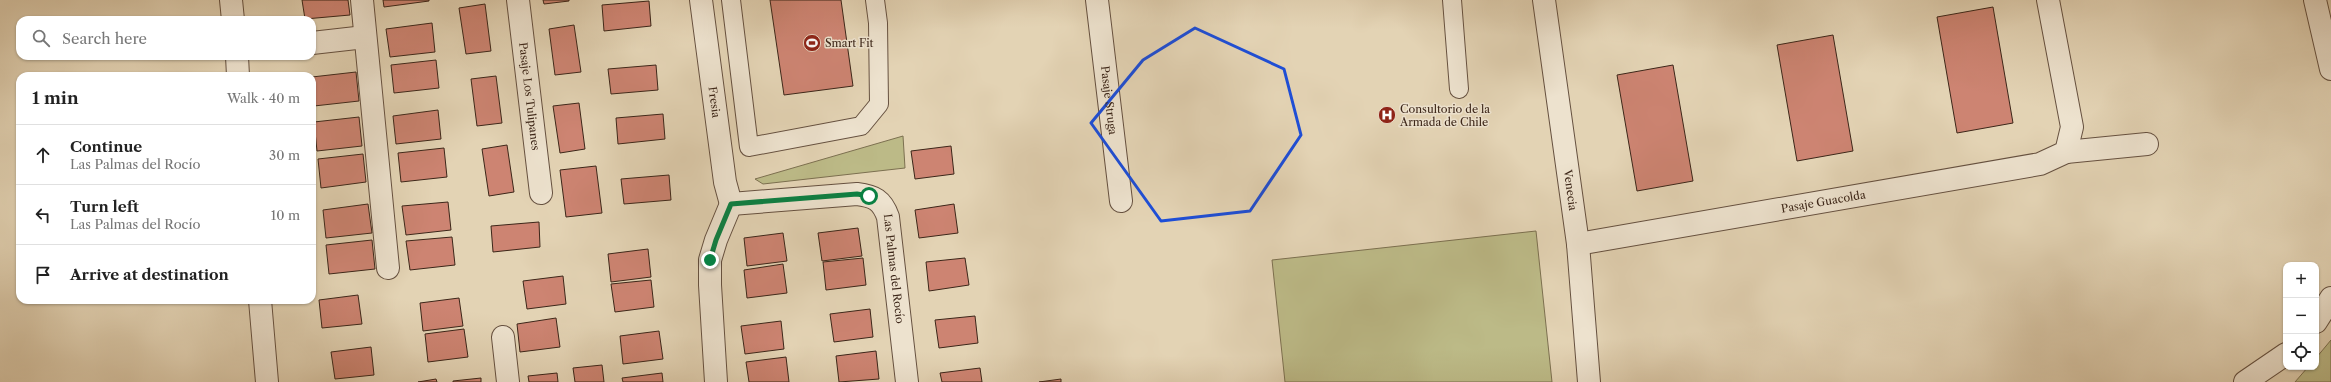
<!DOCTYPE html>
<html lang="en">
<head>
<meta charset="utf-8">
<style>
  :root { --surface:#fff; --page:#f2f2f2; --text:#222; --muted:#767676; --line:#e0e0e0 }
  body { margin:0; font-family:"Libre Caslon Text",serif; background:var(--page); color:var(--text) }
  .controls { position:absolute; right:12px; bottom:12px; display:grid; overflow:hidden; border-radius:8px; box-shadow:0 1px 3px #0004 }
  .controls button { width:36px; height:36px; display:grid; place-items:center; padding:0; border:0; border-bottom:1px solid var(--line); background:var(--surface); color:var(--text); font:20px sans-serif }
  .stop { position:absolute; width:12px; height:12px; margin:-9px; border:3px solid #0b8043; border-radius:50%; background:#fff }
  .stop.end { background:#0b8043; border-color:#fff; box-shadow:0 1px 4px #0008 }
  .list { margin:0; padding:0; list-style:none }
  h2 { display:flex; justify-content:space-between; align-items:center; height:52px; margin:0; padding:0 16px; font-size:17px }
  h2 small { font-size:13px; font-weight:400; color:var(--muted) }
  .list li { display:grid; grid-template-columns:26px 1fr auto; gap:12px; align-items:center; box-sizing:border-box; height:60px; padding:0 16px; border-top:1px solid var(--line) }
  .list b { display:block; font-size:15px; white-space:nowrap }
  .list p { margin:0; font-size:13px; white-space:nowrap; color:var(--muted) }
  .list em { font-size:13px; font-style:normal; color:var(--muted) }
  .icon { flex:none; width:22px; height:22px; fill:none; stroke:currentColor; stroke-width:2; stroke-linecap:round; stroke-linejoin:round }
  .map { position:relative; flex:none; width:2331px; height:382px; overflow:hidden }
  .search { position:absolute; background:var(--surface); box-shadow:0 1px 3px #0004; left:16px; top:16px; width:300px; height:44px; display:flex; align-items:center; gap:10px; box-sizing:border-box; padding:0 14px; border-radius:12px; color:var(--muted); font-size:15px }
  .panel { position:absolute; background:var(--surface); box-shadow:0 1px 3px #0004; left:16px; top:72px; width:300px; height:232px; border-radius:12px }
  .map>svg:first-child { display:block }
  .green { fill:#bcba87; stroke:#7c7050 }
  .building { fill:#cd8472; stroke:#3c2619 }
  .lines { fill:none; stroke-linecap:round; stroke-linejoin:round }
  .service-casing { stroke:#665140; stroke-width:20 }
  .minor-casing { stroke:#665140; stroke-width:24 }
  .tertiary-casing { stroke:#665140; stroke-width:24 }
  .service { stroke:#ede2ce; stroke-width:18 }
  .minor { stroke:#ede2ce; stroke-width:22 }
  .tertiary { stroke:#ede2ce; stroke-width:22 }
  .route { stroke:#0b8043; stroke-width:5 }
  .marked { fill:none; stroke:#1d4ed8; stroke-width:3; stroke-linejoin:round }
  .labels { text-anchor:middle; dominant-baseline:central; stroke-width:3; stroke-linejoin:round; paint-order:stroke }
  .poi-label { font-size:11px; fill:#3c2619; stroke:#ede2ce; text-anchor:start }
  .street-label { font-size:11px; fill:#3c2619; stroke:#ede2ce }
</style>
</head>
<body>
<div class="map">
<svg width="2331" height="382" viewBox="0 0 2331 382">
  <rect width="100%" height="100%" fill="#e3d3b4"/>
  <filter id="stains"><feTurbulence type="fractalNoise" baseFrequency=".005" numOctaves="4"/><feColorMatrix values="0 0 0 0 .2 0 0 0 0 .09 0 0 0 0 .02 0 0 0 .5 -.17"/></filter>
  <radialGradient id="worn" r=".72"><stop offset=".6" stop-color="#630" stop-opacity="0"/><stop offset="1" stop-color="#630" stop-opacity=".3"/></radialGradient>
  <path class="green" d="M903 136 905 168 763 184 755 179Z
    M1536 231 1552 382H1285L1272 260Z
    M2331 340V382H2295L2308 367H2316V358Z"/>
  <path class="building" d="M302 0H348L350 15 305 19Z
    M383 0H429V1L384 7Z
    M543 0H569V1L544 4Z
    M770 0H841L853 86 784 95Z
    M649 1 651 26 604 31 602 5Z
    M485 4 491 51 466 54 459 8Z
    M1993 7 2013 123 1957 133 1937 17Z
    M432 23 435 52 390 57 386 29Z
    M574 25 581 72 555 75 549 29Z
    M1833 35 1853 151 1797 161 1777 45Z
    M436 60 439 88 394 93 391 65Z
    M656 65 658 90 611 94 608 69Z
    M1673 65 1693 181 1637 191 1617 75Z
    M356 72 359 101 314 106 312 77Z
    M496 76 502 123 477 126 471 79Z
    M579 103 585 149 560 153 553 106Z
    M438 110 441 139 396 144 393 116Z
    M663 114 665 139 618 144 616 118Z
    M359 117 362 146 317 151 314 122Z
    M507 145 514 192 489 196 482 149Z
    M951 146 954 174 915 179 911 151Z
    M444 148 447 177 401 182 398 153Z
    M363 154 366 182 321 188 318 159Z
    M596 166 602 213 566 217 560 170Z
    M669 175 671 200 624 204 621 179Z
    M448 202 451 230 406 235 402 206Z
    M368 204 372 233 326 238 323 210Z
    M954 204 958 233 919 238 915 210Z
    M539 222 540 247 493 252 491 226Z
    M858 228 862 256 822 261 818 233Z
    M783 233 787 261 747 266 744 238Z
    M452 237 455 265 410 270 406 241Z
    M372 240 375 269 329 274 326 245Z
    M648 249 651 277 611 282 608 254Z
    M863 258 866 285 826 290 823 262Z
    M965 258 969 285 929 291 926 262Z
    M783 264 787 293 747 298 744 270Z
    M563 276 566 304 527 309 523 281Z
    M651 280 654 307 615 312 611 284Z
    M358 295 362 324 322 328 319 300Z
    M459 298 463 326 423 331 420 303Z
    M870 309 873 337 834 342 830 314Z
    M975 316 978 343 939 348 935 320Z
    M556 318 560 347 520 352 517 324Z
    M781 321 784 349 745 354 741 326Z
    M464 329 468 357 428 362 425 334Z
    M659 331 663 359 623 364 620 336Z
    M371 347 374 375 335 379 331 352Z
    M876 351 879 379 839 382 836 356Z
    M786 357 789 382H749L746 362Z
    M602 365 604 382H575L573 368Z
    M980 368 982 382H942L940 373Z
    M557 373 558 382H529L528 376Z
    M662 373 663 382H623L622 378Z
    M481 378V382H453V381Z
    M436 379 437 382H418Z
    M1061 379V382H1039Z"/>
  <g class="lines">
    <defs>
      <path id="service" d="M731 0 749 147 861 126 879 104 878 23 875 0
        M1452 0 1459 89"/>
      <g id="minor">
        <path d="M362 0 388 268"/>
        <path id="s1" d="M518 0 541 193"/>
        <path id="s2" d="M701 0 725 182 731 204"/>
        <path id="s3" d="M1097 0 1121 201"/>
        <path id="s4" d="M1544 0 1578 244 1589 382"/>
        <path d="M2315 0 2331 69"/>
        <path d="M312 43 365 37"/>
        <path d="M2066 152 2147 144"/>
        <path id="s5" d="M731 204 857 194C874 196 882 200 888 217L907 382"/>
        <path id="s6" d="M1578 244 2040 164 2066 152 2072 127 2048 0"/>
        <path d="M2316 322 2331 298"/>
        <path d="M503 337 508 382"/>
        <path d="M716 382 710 285V260L716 240 731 204"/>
        <path d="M2245 382 2286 354"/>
      </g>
      <path id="tertiary" d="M231 0 233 20
        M237 56 238 76
        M260 300 267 382"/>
    </defs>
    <use href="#service" class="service-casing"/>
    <use href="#minor" class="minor-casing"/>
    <use href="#tertiary" class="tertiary-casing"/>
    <use href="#service" class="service"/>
    <use href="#minor" class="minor"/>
    <use href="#tertiary" class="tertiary"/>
  </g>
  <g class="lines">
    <path class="route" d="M710 260 716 240 731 204 857 194 869 196"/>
  </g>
  <path class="marked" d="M1195 28 1284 69 1301 135 1250 211 1161 221 1091 123 1143 60Z"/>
  <defs>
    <symbol id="stadium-disc" viewBox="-11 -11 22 22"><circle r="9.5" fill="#8f2418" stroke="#ede2ce"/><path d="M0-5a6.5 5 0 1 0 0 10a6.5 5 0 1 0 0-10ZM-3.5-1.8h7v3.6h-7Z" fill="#fff"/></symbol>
    <symbol id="hospital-disc" viewBox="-11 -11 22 22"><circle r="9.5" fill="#8f2418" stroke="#ede2ce"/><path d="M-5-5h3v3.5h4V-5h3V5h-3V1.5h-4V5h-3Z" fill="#fff"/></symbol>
  </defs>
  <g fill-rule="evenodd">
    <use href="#stadium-disc" x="802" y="33" width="20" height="20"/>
    <use href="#hospital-disc" x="1377" y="105" width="20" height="20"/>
  </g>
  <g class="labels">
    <g class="poi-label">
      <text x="825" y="43">Smart Fit</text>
      <text x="1400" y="109">Consultorio de la<tspan x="1400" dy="13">Armada de Chile</tspan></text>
    </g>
    <g class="street-label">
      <text stroke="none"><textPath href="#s1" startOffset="97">Pasaje Los Tulipanes</textPath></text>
      <text stroke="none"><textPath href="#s3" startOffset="101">Pasaje Struga</textPath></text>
      <text stroke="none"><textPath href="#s2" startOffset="103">Fresia</textPath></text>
      <text stroke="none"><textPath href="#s4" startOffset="192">Venecia</textPath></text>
      <text stroke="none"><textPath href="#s6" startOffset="249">Pasaje Guacolda</textPath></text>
      <text stroke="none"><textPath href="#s5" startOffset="220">Las Palmas del Rocío</textPath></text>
    </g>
  </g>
  <rect width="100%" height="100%" filter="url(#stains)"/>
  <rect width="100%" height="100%" fill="url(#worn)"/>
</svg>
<div class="controls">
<button>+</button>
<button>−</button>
<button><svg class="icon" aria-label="locate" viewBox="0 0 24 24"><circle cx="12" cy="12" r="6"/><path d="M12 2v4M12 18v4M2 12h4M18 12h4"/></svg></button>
</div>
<div class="stop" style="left:869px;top:196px"></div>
<div class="stop end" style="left:710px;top:260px"></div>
<div class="search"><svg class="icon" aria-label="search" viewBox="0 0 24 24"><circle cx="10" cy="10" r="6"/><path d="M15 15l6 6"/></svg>Search here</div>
<section class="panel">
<h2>1 min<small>Walk · 40 m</small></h2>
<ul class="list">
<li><svg class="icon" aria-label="ahead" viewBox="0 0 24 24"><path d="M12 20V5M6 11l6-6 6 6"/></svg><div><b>Continue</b><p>Las Palmas del Rocío</p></div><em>30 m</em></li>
<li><svg class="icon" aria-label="left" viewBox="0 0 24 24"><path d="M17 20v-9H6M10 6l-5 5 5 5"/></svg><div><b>Turn left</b><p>Las Palmas del Rocío</p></div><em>10 m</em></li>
<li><svg class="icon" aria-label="arrive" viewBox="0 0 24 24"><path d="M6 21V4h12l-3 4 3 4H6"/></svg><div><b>Arrive at destination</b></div></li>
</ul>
</section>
</div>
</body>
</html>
